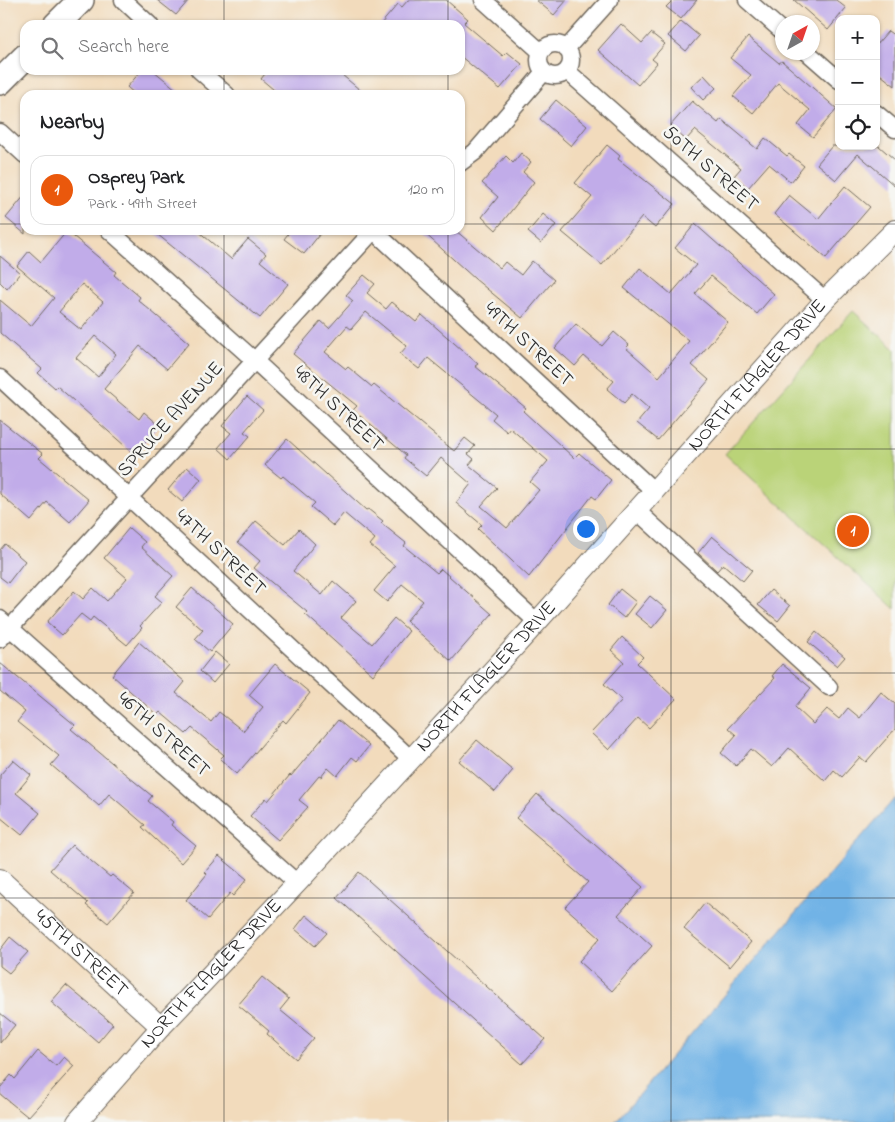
<!DOCTYPE html>
<html lang="en">
<head>
<meta charset="utf-8">
<style>
  :root { --surface:#fff; --page:#f6f6f6; --text:#202124; --muted:#757577; --line:#e0e0e0; --accent:#ea580c }
  body { margin:0; font-family:"Indie Flower",sans-serif; background:var(--page); color:var(--text) }
  .controls { position:absolute; right:15px; top:15px; display:grid; overflow:hidden; border-radius:10px; box-shadow:0 1px 4px #0004 }
  .controls button { width:45px; height:45px; display:grid; place-items:center; padding:0; border:0; border-bottom:1px solid var(--line); background:var(--surface); color:var(--text); font:25px sans-serif }
  .compass { position:absolute; left:775px; top:15px; width:45px; height:45px; border-radius:50%; background:var(--surface); box-shadow:0 1px 4px #0004; rotate:40deg }
  .you { position:absolute; left:585px; top:528px; width:18px; height:18px; margin:-12px; border:4px solid #fff; border-radius:50%; background:#1a73e8; box-shadow:0 0 0 8px #1a73e833 }
  .badge { display:grid; place-items:center; width:32px; height:32px; border-radius:50%; background:var(--accent); color:#fff; font-size:16px; font-weight:700 }
  .pin { position:absolute; translate:-50% -50%; border:2px solid #fff; box-shadow:0 1px 5px #0006 }
  .list { margin:0; padding:0; list-style:none }
  h2 { display:flex; justify-content:space-between; align-items:center; height:65px; margin:0; padding:0 20px; font-size:21px }
  h2 small { font-size:16px; font-weight:400; color:var(--muted) }
  .list li { display:grid; grid-template-columns:32px 1fr auto; gap:15px; align-items:center; box-sizing:border-box; height:70px; margin:0 10px 10px; padding:0 10px; border:1px solid var(--line); border-radius:15px }
  .list b { display:block; font-size:19px; white-space:nowrap }
  .list p { margin:0; font-size:16px; white-space:nowrap; color:var(--muted) }
  .list em { font-size:16px; font-style:normal; color:var(--muted) }
  .icon { flex:none; width:28px; height:28px; fill:none; stroke:currentColor; stroke-width:2; stroke-linecap:round; stroke-linejoin:round }
  .map { position:relative; flex:none; width:895px; height:1122px; overflow:hidden }
  .search { position:absolute; background:var(--surface); box-shadow:0 1px 4px #0004; left:20px; top:20px; width:445px; height:55px; display:flex; align-items:center; gap:12px; box-sizing:border-box; padding:0 18px; border-radius:15px; color:var(--muted); font-size:19px }
  .panel { position:absolute; background:var(--surface); box-shadow:0 1px 4px #0004; left:20px; top:90px; width:445px; height:145px; border-radius:15px }
  .map>svg:first-child { display:block }
  .green { fill:#bad378; stroke:#727f52 }
  .water { fill:#71b3e6; stroke:#4e6f88 }
  .building { fill:#c1ace9; fill-rule:evenodd }
  .lines { fill:none; stroke-linecap:round; stroke-linejoin:round }
  .minor-casing { stroke:#71695e; stroke-width:19 }
  .tertiary-casing { stroke:#71695e; stroke-width:22 }
  .primary-casing { stroke:#71695e; stroke-width:28 }
  .minor { stroke:#fff; stroke-width:16 }
  .tertiary { stroke:#fff; stroke-width:20 }
  .primary { stroke:#fff; stroke-width:25 }
  .grid { fill:none; stroke:#2b2b2b; stroke-width:1; stroke-opacity:0.55 }
  .labels { text-anchor:middle; dominant-baseline:central; stroke-width:5; stroke-linejoin:round; paint-order:stroke }
  .street-label { font-size:20px; fill:#2b2b2b; stroke:#f6f6f2 }
</style>
</head>
<body>
<div class="map">
<svg width="895" height="1122" viewBox="0 0 895 1122">
  <rect width="100%" height="100%" fill="#f6f6f2"/>
  <filter id="ink" filterUnits="userSpaceOnUse"><feTurbulence type="fractalNoise" baseFrequency=".02" numOctaves="2"/><feDisplacementMap in="SourceGraphic" scale="10" xChannelSelector="R" yChannelSelector="G"/><feConvolveMatrix kernelMatrix="1 2 1 2 8 2 1 2 1" color-interpolation-filters="sRGB"/></filter>
  <filter id="wash" filterUnits="userSpaceOnUse"><feTurbulence type="fractalNoise" baseFrequency=".0096" numOctaves="4" result="noise"/><feDisplacementMap in="SourceGraphic" scale="20" xChannelSelector="R" yChannelSelector="G"/><feGaussianBlur stdDeviation="1.12" result="paint"/><feColorMatrix in="noise" values="0 0 0 0 0 0 0 0 0 0 0 0 0 0 0 0 0 1.4 0 .05"/><feComposite in="paint" operator="in"/></filter>
  <g filter="url(#wash)">
    <rect width="100%" height="100%" fill="#f2dbbc"/>
    <path class="green" d="M853 311 895 349V609L725 454Z"/>
    <path class="water" d="M895 798V1122H615Z"/>
    <g id="blocks">
      <path class="building" d="M157 0H189L176 15Z
        M408 0H446L468 19 464 23 503 56 507 52 522 64 500 89 460 56V25H380L398 4 402 7Z
        M536 0H567L554 15Z
        M673 0H697L681 19 666 7Z
        M794 0H836L846 8 828 30Z
        M681 21 699 36 686 51 668 36Z
        M621 24 642 43 651 33 665 44 652 59 657 63 638 85 598 50Z
        M888 31 895 36V86L876 71V45Z
        M748 37 779 63 782 61 837 109 813 137 798 125 810 110 778 83 753 113 733 96 751 75 730 58Z
        M142 70H153L183 95H136L127 87Z
        M268 70H336L366 95H280L261 79Z
        M704 75 716 88 703 100 691 87Z
        M556 100 587 126 571 146 540 119Z
        M692 101 718 123 721 119 757 149 765 138 787 156 789 154 804 166 791 182 769 164 748 188 734 176 741 168 695 130 686 140 670 126Z
        M607 145 620 156 618 159 675 204 655 228 642 217 602 265 562 232 592 197 575 183Z
        M832 146H879L895 160V186L858 154 836 180 817 164Z
        M521 153 531 162 523 172 534 182 496 230 482 217 498 197 482 183 506 156 513 163Z
        M845 186 870 207 826 258 774 214 789 195 818 219Z
        M25 195V234L6 218Z
        M543 214 556 225 541 243 528 232Z
        M695 224 774 294 757 314 711 276 695 294 728 322 692 365 709 380 658 440 637 423 649 409 632 394 624 403 607 389 614 381 584 356 575 366 555 348 576 324 602 346 614 332 629 345 626 348 659 377 689 341 624 288 640 268 671 294 696 265 675 248Z
        M152 230H197L231 259 248 239 266 254 260 261 288 284 260 318Z
        M291 230H323L304 254 284 239Z
        M421 230H455L500 268 505 262 521 275 532 261 554 280 522 318 475 279Z
        M67 231 116 272 114 275 140 297 138 300 189 343 167 369 140 346 104 389 139 419 144 412 159 425 134 454 57 386 55 388 38 373 42 369 0 333V300L31 326 54 298 17 266 29 251 41 262ZM82 284 103 302 81 330 59 312ZM95 336 116 354 98 377 76 358Z
        M0 256 20 273 7 289 0 282Z
        M364 275 375 284 367 293 386 309 392 302 416 322 422 315 478 364 475 366 526 408 523 411 574 458 579 453 611 480 596 499 592 496 529 577 478 529 482 525 456 503 471 484 441 458 426 476 404 458 406 455 353 410 357 406 293 354 321 321 329 328 353 301 346 295ZM366 312 407 346 400 354 419 369 428 358 496 414 492 419 507 432 510 428 548 461 530 482 539 490 507 528 481 506 497 488 469 465 474 459 468 454 475 446 465 438 454 451 374 385 372 387 348 367 346 369 325 352 347 326 351 329Z
        M247 396 263 410 244 432 250 436 230 459 218 448 231 433 222 426Z
        M0 420 43 454 39 458 89 500 70 522 47 502 31 521 0 494Z
        M287 439 366 510 368 509 383 521 381 523 406 543 404 546 437 573 441 569 492 614 451 661 406 621 423 601 402 584 387 602 374 591 395 566 370 545 375 539 344 513 333 526 311 507 315 503 283 476 281 478 265 465Z
        M187 467 201 479 182 502 168 490Z
        M256 521 285 545 299 529 315 544 293 571 322 595 333 581 356 601 341 618 372 644 394 618 409 631 373 675 305 614 307 612 254 568 260 561 238 542Z
        M129 528 145 542 141 547 173 576 155 596 162 602 140 626 142 628 127 645 93 617 90 621 81 614 62 635 47 622 74 591 83 599 93 588 107 601 127 578 104 558Z
        M712 536 752 570 743 581 723 564 717 571 698 553Z
        M5 544 25 561 8 583 0 577V550Z
        M192 588 233 624 210 652 195 639 203 630 176 607Z
        M620 589 636 602 624 618 608 605Z
        M771 590 790 606 778 621 758 605Z
        M650 596 667 610 652 628 635 614Z
        M816 632 845 657 837 666 808 642Z
        M622 637 643 657 637 663 676 699 649 728 638 718 609 750 591 733 622 700 604 684 624 662 611 650Z
        M139 642 185 682 176 693 211 722 219 712 243 731 263 707 249 695 275 664 310 693 286 723 283 720 237 774 220 759 224 755 192 728 186 734 160 712 157 715 112 675Z
        M215 652 229 664 213 683 200 671Z
        M0 663 75 725 71 729 152 796 148 801 173 822 171 825 196 846 181 863 142 827 145 825 109 794 99 806 51 765 59 756 17 722 25 712 0 691Z
        M782 664 811 688 795 707 813 724 827 709 839 719 848 708 860 718 881 692 895 704V729L866 762 860 757 842 777 834 770 825 781 789 748 772 767 751 749 736 766 721 753 736 735 728 728 775 678 772 676Z
        M338 720 369 746 357 761 352 757 337 776 328 768 321 777 319 776 299 800 308 807 278 840 250 816 266 798 268 801 290 775 291 776Z
        M477 740 513 770 495 792 459 761Z
        M13 760 31 775 16 793 40 813 22 835 0 817V775Z
        M537 794 643 887 618 915 652 946 612 991 579 961 600 938 565 907 588 882 566 863 567 861 516 818Z
        M72 845 110 877 112 875 134 893 108 923 86 905 88 903 50 870Z
        M219 856 247 879 233 896 230 893 208 919 186 900 207 874 205 872Z
        M359 872 545 1039 522 1064 337 898Z
        M705 903 751 942 730 967 684 929Z
        M306 915 327 933 315 946 295 929Z
        M10 937 28 952 9 973 0 966V950Z
        M262 977 289 999 280 1010 314 1038 296 1059 267 1034 269 1031 238 1005Z
        M66 985 113 1024 98 1042 51 1002Z
        M0 1013 15 1025 0 1043Z
        M38 1051 56 1066 64 1057 74 1066 28 1117 0 1094V1088L11 1075 15 1079Z"/>
    </g>
  </g>
  <g filter="url(#ink)">
    <use href="#blocks" fill-opacity="0" stroke="#71695e" stroke-width="1"/>
    <g class="lines">
      <defs>
        <path id="minor" d="M123 0 150 25
          M483 0 541 52
          M747 0 782 31
          M539 60a16 16 0 1 1 32 0a16 16 0 1 1-32 0Z
          M566 49 610 0
          M807 52 839 80
          M199 70 227 95
          M567 71 825 300
          M876 113 895 129
          M0 132 25 155
          M460 163 475 152 544 72
          M109 230 254 360 537 622
          M373 230 654 491
          M0 378 411 759
          M636 510 829 687
          M0 619 297 883
          M0 639 374 230"/>
        <g id="tertiary">
          <path id="s1" d="M0 879 161 1027"/>
          <path id="s2" d="M77 1122 161 1027 300 880 528 632 825 300 895 230"/>
        </g>
        <path id="primary" d="M56 25 81 0
          M0 82 25 57"/>
      </defs>
      <use href="#minor" class="minor-casing"/>
      <use href="#tertiary" class="tertiary-casing"/>
      <use href="#primary" class="primary-casing"/>
      <use href="#minor" class="minor"/>
      <use href="#tertiary" class="tertiary"/>
      <use href="#primary" class="primary"/>
    </g>
  </g>
  <path class="grid" d="M224 0V25M448 0V25M671 0V1122M224 70V95M448 70V95M0 224H25M460 224H895M224 230V1122M448 230V1122M0 449H895M0 673H895M0 898H895"/>
  <g class="labels">
    <g class="street-label">
      <text transform="translate(710 169) rotate(41)">50TH STREET</text>
      <text transform="translate(528 345) rotate(43)">49TH STREET</text>
      <text stroke="none"><textPath href="#s2" startOffset="1010">NORTH FLAGLER DRIVE</textPath></text>
      <text transform="translate(338 409) rotate(43)">48TH STREET</text>
      <text transform="translate(171 420) rotate(-48)">SPRUCE AVENUE</text>
      <text transform="translate(220 553) rotate(43)">47TH STREET</text>
      <text stroke="none"><textPath href="#s2" startOffset="605">NORTH FLAGLER DRIVE</textPath></text>
      <text transform="translate(163 735) rotate(42)">46TH STREET</text>
      <text stroke="none"><textPath href="#s1" startOffset="110">45TH STREET</textPath></text>
      <text stroke="none"><textPath href="#s2" startOffset="200">NORTH FLAGLER DRIVE</textPath></text>
    </g>
  </g>
</svg>
<div class="controls">
<button>+</button>
<button>−</button>
<button><svg class="icon" aria-label="locate" viewBox="0 0 24 24"><circle cx="12" cy="12" r="6"/><path d="M12 2v4M12 18v4M2 12h4M18 12h4"/></svg></button>
</div>
<svg class="compass" viewBox="-18 -18 36 36"><path d="M0-13l5 13h-10z" fill="#e53935"/><path d="M0 13l5-13h-10z" fill="#757577"/></svg>
<div class="you"></div>
<div class="pin badge" style="left:853px;top:531px">1</div>
<div class="search"><svg class="icon" aria-label="search" viewBox="0 0 24 24"><circle cx="10" cy="10" r="6"/><path d="M15 15l6 6"/></svg>Search here</div>
<section class="panel">
<h2>Nearby<small></small></h2>
<ul class="list">
<li><span class="badge">1</span><div><b>Osprey Park</b><p>Park · 49th Street</p></div><em>120 m</em></li>
</ul>
</section>
</div>
</body>
</html>
